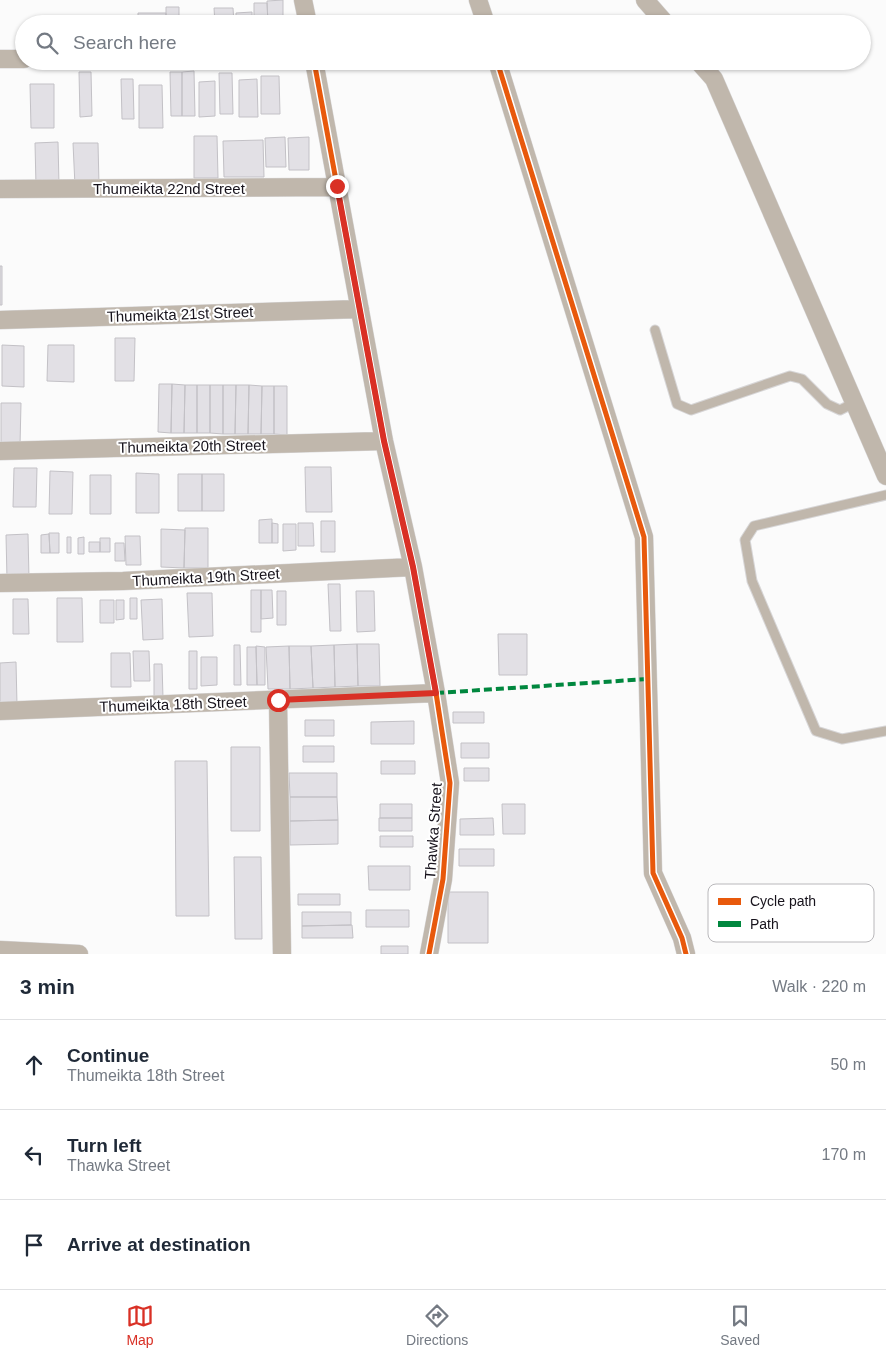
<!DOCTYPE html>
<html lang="en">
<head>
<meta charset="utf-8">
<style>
  :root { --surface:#fff; --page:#f6f6f7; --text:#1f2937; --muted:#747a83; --line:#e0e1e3; --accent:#d93025 }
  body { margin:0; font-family:Arial,sans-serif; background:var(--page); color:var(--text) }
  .stop { position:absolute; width:15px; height:15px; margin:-11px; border:4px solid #d93025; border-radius:50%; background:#fff }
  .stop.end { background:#d93025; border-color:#fff; box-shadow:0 1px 5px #0008 }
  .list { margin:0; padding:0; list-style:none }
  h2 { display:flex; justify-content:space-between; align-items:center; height:65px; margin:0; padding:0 20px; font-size:21px }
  h2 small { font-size:16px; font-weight:400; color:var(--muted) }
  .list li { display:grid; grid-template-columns:32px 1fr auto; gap:15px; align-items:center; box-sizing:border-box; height:90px; padding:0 20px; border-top:1px solid var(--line) }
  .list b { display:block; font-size:19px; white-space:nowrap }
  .list p { margin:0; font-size:16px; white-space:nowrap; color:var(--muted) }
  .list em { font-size:16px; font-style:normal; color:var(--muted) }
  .icon { flex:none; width:28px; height:28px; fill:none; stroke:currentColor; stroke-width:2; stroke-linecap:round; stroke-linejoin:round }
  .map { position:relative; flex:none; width:886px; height:954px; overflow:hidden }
  .search { position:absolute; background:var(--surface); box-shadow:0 1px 4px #0004; left:15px; right:15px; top:15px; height:55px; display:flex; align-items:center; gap:12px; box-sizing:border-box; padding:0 18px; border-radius:28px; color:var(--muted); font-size:19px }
  .sheet { height:335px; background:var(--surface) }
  nav { display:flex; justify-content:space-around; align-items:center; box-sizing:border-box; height:70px; border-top:1px solid var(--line); background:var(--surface); font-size:14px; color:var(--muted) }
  nav a { display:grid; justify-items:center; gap:2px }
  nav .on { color:var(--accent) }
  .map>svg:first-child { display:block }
  .building { fill:#e2e0e5; stroke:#c3c1c6 }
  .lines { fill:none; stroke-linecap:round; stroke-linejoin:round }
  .service-casing { stroke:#d7d6d7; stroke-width:11 }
  .minor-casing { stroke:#d7d6d7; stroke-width:19 }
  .service { stroke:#c0b7ac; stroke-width:9 }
  .minor { stroke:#c0b7ac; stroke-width:18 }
  .quiet { stroke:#00873e; stroke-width:4; stroke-dasharray:8 4; stroke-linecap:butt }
  .cycleway-casing { stroke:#fff; stroke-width:8 }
  .cycleway { stroke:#e8590c; stroke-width:5 }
  .route { stroke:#d93025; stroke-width:6 }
  .labels { text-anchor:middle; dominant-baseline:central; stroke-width:4; stroke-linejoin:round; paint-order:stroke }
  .street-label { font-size:15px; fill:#17131c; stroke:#fff }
  .key { fill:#fff; stroke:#b9b8bb; stroke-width:1 }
  .key-label { font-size:14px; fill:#17131c }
</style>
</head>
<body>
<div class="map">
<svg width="886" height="954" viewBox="0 0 886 954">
  <rect width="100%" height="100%" fill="#fbfbfb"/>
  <path class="building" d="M283 0V24H268L267 1Z
    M254 3H267L268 24H254Z
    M166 7H179V24H166Z
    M214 8H233L234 24H215Z
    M252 12V24H236V13Z
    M138 13H166V24H138Z
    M181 18H202V24H181Z
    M194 71 195 116H182V72Z
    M79 72H91L92 116 80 117Z
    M170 72H182V116H171Z
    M219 73H232L233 114H220Z
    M261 76H279L280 114H261Z
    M121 79H133L134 119H122Z
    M257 79 258 117H239V80Z
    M215 81V116L199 117V82Z
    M30 84H54V128H31Z
    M139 85H162L163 128H139Z
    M194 136H217L218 178H194Z
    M285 137 286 167H266L265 138Z
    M309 137V170H289L288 138Z
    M263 140 264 177H224L223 141Z
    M58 142 59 185 36 186 35 143Z
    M73 143H98L99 185 75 186Z
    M0 266H2V305H0Z
    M115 338H135L134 381H115Z
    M2 345 24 346V387L2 386Z
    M48 345H74V382L47 381Z
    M159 384H172L171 433 158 432Z
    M172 384 185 385 184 433H171Z
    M185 385H197V433H184Z
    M197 385H210V433H197Z
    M210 385H223V434L210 433Z
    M223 385H236L235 434H223Z
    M236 385H249L248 434H235Z
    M249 385 262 386 261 434H248Z
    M262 386H274V434H261Z
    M274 386H287V435L274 434Z
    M1 403H21L20 445H1Z
    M305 467H331L332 512H306Z
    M14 468H37L36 507H13Z
    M50 471 73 472 72 514H49Z
    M136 473 159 474V513H136Z
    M178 474H202V511H178Z
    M202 474H224V511H202Z
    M90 475H111V514H90Z
    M272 519V543H259V520Z
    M321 521H335V552H321Z
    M272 523 278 524V543H272Z
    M298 523H313L314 546H298Z
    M283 524H296V550L283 551Z
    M185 528H208V568H184Z
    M161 529 185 530 184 568 161 567Z
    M49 533H59V553H50Z
    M28 534 29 579H7L6 535Z
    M49 534 50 553H41V535Z
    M125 536H140L141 565H126Z
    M67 537H71V553H67Z
    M84 537V554H78V538Z
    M100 538H110V552H100Z
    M89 542H100V552H89Z
    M115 543H124L125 561H115Z
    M328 584H340L341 631H330Z
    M251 590H261V632H251Z
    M261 590H272L273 618 261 619Z
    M277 591H286V625H277Z
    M356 591H374L375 631 357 632Z
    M187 593H212L213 636 189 637Z
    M57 598H82L83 642H57Z
    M130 598H137V619H130Z
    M13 599H28L29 634H13Z
    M162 599 163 639 143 640 141 600Z
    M100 600H114V623H100Z
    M116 600H124V619L116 620Z
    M498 634H527V675H499Z
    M357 644 358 686 335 687 334 645Z
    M357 644H379L380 686H358Z
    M234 645H240L241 685H234Z
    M334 645 335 687 313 688 311 646Z
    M256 646 265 647V685H257Z
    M289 646 290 689H268L266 647Z
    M289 646H311L313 688 290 689Z
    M247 647H256L257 685H247Z
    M133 651H149L150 681H134Z
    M189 651H197V689H189Z
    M111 653H130L131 687H111Z
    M201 657H217V685L201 686Z
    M16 662 17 705H0V663Z
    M154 664H162L163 698H154Z
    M453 712H484V723H453Z
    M305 720H334V736H305Z
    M414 721V744H371V722Z
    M461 743H489V758H461Z
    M303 746H334V762H303Z
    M231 747H260V831H231Z
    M175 761H207L209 916H176Z
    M381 761H415V774H381Z
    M464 768H489V781H464Z
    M289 773H337V797H290Z
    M290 797H337L338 820 290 821Z
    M380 804H412V818H380Z
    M502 804H525V834H503Z
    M379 818H412V831H379Z
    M493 818 494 835H460V819Z
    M338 820V844L290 845V821Z
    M380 836H413V847H380Z
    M459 849H494V866H459Z
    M234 857H261L262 939H235Z
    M368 866H410V890H369Z
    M448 892H488V943H448Z
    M298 894H340V905H298Z
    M366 910H409V927H366Z
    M302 912H351V925L302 926Z
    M352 925 353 938H302V926Z
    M381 946H408V954H381Z"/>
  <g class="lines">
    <defs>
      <path id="service" d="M655 330 677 404 691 410 790 376 802 379 827 404 840 410 854 403
        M886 495 754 526 745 540 752 581 816 731 842 739 886 731"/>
      <path id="minor" d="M303 0 308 24
        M478 0 486 24
        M645 0 666 24
        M0 59H24
        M314 61 384 441 413 567 436 693 450 783 443 879 429 954
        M497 61 644 537 653 873 682 938 686 954
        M698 61 714 79 886 476
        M0 189 337 187
        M0 320 360 309
        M0 451 384 441
        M0 583 123 581 413 567
        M278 700 282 954
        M0 711 436 693
        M0 950 79 954"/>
    </defs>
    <use href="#service" class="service-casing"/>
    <use href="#minor" class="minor-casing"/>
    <use href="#service" class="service"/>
    <use href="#minor" class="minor"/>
    <path class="quiet" d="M436 693 648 679"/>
    <defs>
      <path id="cycleway" d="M314 61 384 441 413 567 436 693 450 783 443 879 429 954
        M497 61 644 537 653 873 682 938 686 954"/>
    </defs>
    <use href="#cycleway" class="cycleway-casing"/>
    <use href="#cycleway" class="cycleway"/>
  </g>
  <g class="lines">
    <path class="route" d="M278 700 436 693 413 567 384 441 337 186"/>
  </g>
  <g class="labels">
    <g class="street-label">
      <text x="169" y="188">Thumeikta 22nd Street</text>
      <text transform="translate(180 314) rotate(-2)">Thumeikta 21st Street</text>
      <text transform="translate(192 446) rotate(-1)">Thumeikta 20th Street</text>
      <text transform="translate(206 577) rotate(-3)">Thumeikta 19th Street</text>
      <text transform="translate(173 704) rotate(-2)">Thumeikta 18th Street</text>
      <text transform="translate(433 831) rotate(-86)">Thawka Street</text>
    </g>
  </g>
  <rect x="708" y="884" width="166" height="58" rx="8" class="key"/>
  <rect x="718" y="898" width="23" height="7" fill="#e8590c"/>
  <rect x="718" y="921" width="23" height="6" fill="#00873e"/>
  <g class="key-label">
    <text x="750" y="906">Cycle path</text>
    <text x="750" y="929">Path</text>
  </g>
</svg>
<div class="stop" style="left:278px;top:700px"></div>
<div class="stop end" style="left:337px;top:186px"></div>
<div class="search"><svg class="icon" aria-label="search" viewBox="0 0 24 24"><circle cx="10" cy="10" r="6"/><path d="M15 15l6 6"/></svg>Search here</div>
</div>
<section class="sheet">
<h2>3 min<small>Walk · 220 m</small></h2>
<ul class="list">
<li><svg class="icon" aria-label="ahead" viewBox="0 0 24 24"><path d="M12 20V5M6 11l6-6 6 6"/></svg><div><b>Continue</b><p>Thumeikta 18th Street</p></div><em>50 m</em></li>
<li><svg class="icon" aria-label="left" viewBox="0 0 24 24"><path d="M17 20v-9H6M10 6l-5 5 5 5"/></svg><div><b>Turn left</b><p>Thawka Street</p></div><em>170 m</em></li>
<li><svg class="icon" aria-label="arrive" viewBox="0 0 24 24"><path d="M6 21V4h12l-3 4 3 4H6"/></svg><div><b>Arrive at destination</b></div></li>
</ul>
</section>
<nav>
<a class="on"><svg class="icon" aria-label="map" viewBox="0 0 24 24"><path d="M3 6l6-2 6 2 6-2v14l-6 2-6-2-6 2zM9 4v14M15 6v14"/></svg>Map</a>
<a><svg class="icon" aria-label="directions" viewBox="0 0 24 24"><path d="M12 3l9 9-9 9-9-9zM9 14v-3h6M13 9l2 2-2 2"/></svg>Directions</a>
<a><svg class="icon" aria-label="saved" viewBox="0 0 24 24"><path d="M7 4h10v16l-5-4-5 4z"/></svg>Saved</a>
</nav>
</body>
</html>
